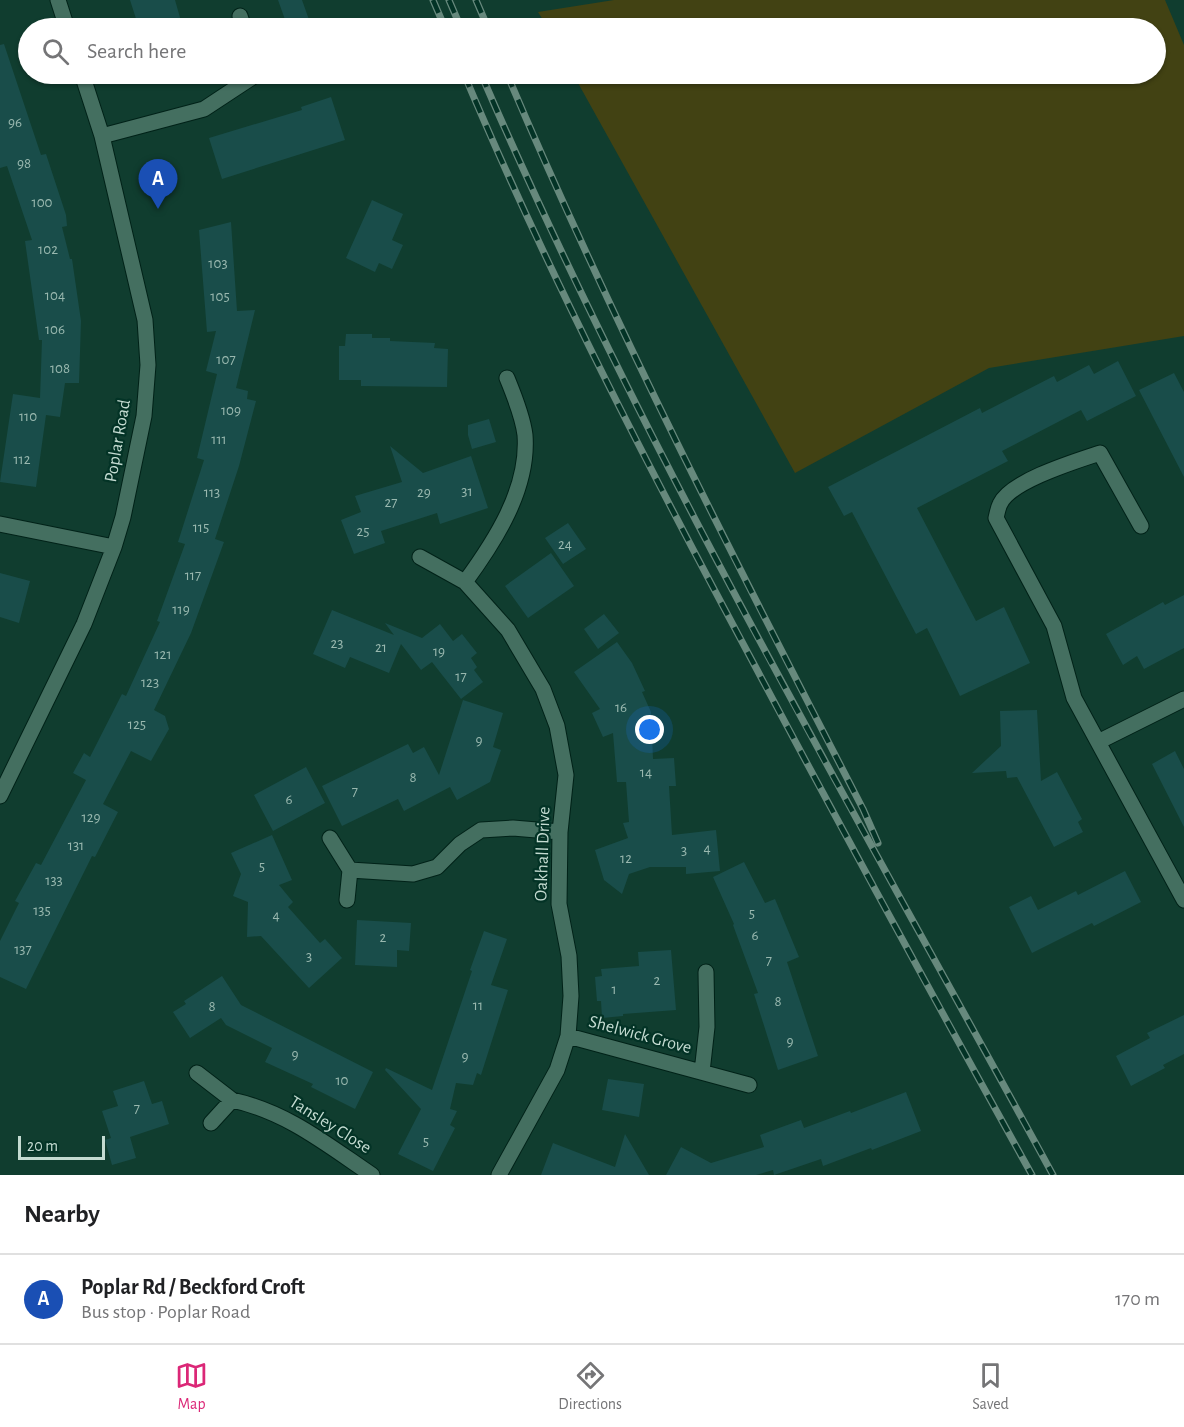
<!DOCTYPE html>
<html lang="en">
<head>
<meta charset="utf-8">
<style>
  :root { --surface:#fff; --page:#f2f2f2; --text:#202124; --muted:#757577; --line:#e0e0e0; --accent:#db2777 }
  body { margin:0; font-family:"Alegreya Sans",sans-serif; background:var(--page); color:var(--text) }
  .scale { position:absolute; left:18px; bottom:15px; width:87px; box-sizing:border-box; padding-left:6px; border:3px solid #c4dbd1; border-top:0; font-size:16px; line-height:21px; white-space:nowrap; color:#c4dbd1; -webkit-text-stroke:4px #033326; paint-order:stroke }
  .you { position:absolute; left:650px; top:730px; width:21px; height:21px; margin:-15px; border:4px solid #fff; border-radius:50%; background:#1a73e8; box-shadow:0 0 0 9px #1a73e833 }
  .badge { display:grid; place-items:center; width:39px; height:39px; border-radius:50%; background:var(--accent); color:#fff; font-size:20px; font-weight:700 }
  .pin { position:absolute; translate:-50% -50px; filter:drop-shadow(0 2px 3px #0008) }
  .pin::after { content:''; position:absolute; top:32px; width:21px; height:18px; background:inherit; clip-path:polygon(0 0,100% 0,50% 100%) }
  .list { margin:0; padding:0; list-style:none }
  h2 { display:flex; justify-content:space-between; align-items:center; height:78px; margin:0; padding:0 24px; font-size:26px }
  h2 small { font-size:20px; font-weight:400; color:var(--muted) }
  .list li { display:grid; grid-template-columns:39px 1fr auto; gap:18px; align-items:center; box-sizing:border-box; height:90px; padding:0 24px; border-top:2px solid var(--line) }
  .list b { display:block; font-size:22px; white-space:nowrap }
  .list p { margin:0; font-size:20px; white-space:nowrap; color:var(--muted) }
  .list em { font-size:20px; font-style:normal; color:var(--muted) }
  .icon { flex:none; width:33px; height:33px; fill:none; stroke:currentColor; stroke-width:2; stroke-linecap:round; stroke-linejoin:round }
  .map { position:relative; flex:none; width:1184px; height:1175px; overflow:hidden }
  .search { position:absolute; background:var(--surface); box-shadow:0 2px 4px #0004; left:18px; right:18px; top:18px; height:66px; display:flex; align-items:center; gap:15px; box-sizing:border-box; padding:0 21px; border-radius:33px; color:var(--muted); font-size:22px }
  .sheet { height:168px; background:var(--surface) }
  nav { display:flex; justify-content:space-around; align-items:center; box-sizing:border-box; height:84px; border-top:2px solid var(--line); background:var(--surface); font-size:16px; color:var(--muted) }
  nav a { display:grid; justify-items:center; gap:3px }
  nav .on { color:var(--accent) }
  .map>svg:first-child { display:block }
  .green { fill:#424213 }
  .building { fill:#194d4a }
  .lines { fill:none; stroke-linecap:round; stroke-linejoin:round }
  .minor-casing { stroke:#012218; stroke-width:17 }
  .minor { stroke:#446f60; stroke-width:15 }
  .rail-casing { stroke:#67897d; stroke-width:7 }
  .rail { stroke:#033326; stroke-width:4.5; stroke-dasharray:14; stroke-linecap:butt }
  .labels { text-anchor:middle; dominant-baseline:central; stroke-width:4.5; stroke-linejoin:round; paint-order:stroke }
  .number-label { font-size:15px; fill:#99b8af }
  .street-label { font-size:18px; fill:#c4dbd1; stroke:#033326 }
</style>
</head>
<body>
<div class="map">
<svg width="1184" height="1175" viewBox="0 0 1184 1175">
  <rect width="100%" height="100%" fill="#103d2f"/>
  <path class="green" d="M614 0H1165L1184 45V336L989 368 795 473 573 74H1156V28H548L538 12Z"/>
  <path class="building" d="M130 0H175L183 28H139Z
    M278 0H302L312 28H288Z
    M4 44 41 155 46 154 66 215 67 226 62 227 70 259H72L81 321 79 383H65L60 417 46 415 36 487 0 482 13 394 40 398 42 340H39L25 241 32 240 7 166 0 168V45Z
    M331 97 345 140 222 179 209 138 302 110 301 107Z
    M372 200 403 214 392 240 403 245 392 269 379 263 375 272 346 258Z
    M231 222 237 311 255 310 236 388 248 391 247 399 256 401 239 466 215 539 224 542 191 633 154 710 165 716 169 729 151 761 131 751 103 804 118 812 95 857 92 856 26 989 0 977V941L19 903 15 901 36 863 41 865 86 780 73 773 84 753 90 757 122 694 126 696 160 622 157 621 185 544 178 542 204 460 197 458 217 374 206 371 216 331 207 332 199 230Z
    M346 334H372V338H390V341L435 343 434 348 448 349 447 387 361 386V380H339V346H345Z
    M1118 361 1136 396 1087 421 1081 410 1002 451 1008 461 917 508 976 621 1004 607 1030 663 960 696 927 628 916 634 852 512 844 516 828 487 980 408 982 413 1054 376 1057 382 1089 365 1094 374Z
    M1174 373 1184 392V477L1139 390Z
    M489 419 496 442 472 449 468 435V425Z
    M390 446 423 473 471 456 488 508 440 524 437 513 381 531 385 543 354 554 341 520 361 512 355 496 402 482Z
    M568 523 586 549 563 564 545 538Z
    M551 553 574 586 528 618 505 586Z
    M0 573 30 581 19 623 0 617Z
    M1184 595V648L1144 669 1137 656 1123 665 1106 634 1163 602 1165 605Z
    M332 610 394 635 385 623 422 638 440 624 453 641 462 634 477 653 471 658 477 667 474 670 483 682 461 699 432 662 421 670 401 644 389 673 350 657 345 668 313 654Z
    M604 614 619 633 598 649 584 629Z
    M617 642 632 663 645 691 642 692 651 712 653 759 674 758 676 786H669L672 835 716 830 720 871 686 874V867H650L629 874 622 894 604 880 595 850 628 838 623 823 629 822 626 782H617L613 733 603 737 592 713 600 709 574 672Z
    M463 700 503 713 493 747 501 750 490 782 457 800 450 787 404 811 398 799 342 826 322 786 408 744 413 753 424 747 439 775Z
    M1037 710 1041 781 1057 772 1082 819 1078 822 1083 832 1054 847 1017 777 1007 778 1006 771 972 773 1001 746 1000 711Z
    M1175 751 1184 769V827L1152 764Z
    M306 767 325 803 273 831 254 795Z
    M272 835 292 880 279 885 293 902 288 907 320 943 325 939 342 958 309 988 261 936 247 937 248 902 233 896 241 874 231 853Z
    M744 862 765 903 775 899 799 957 787 962 818 1056 778 1070 754 994 758 993 733 925 734 924 713 877Z
    M1125 871 1141 902 1094 926 1092 923 1032 953 1009 907 1031 896 1038 910 1076 891 1078 895Z
    M357 920 411 923 409 951 397 950V967L355 965Z
    M484 931 507 939 491 985 508 990 481 1075 477 1073 473 1085 456 1083 450 1109 457 1111 450 1125 455 1128 433 1171 398 1154 421 1109 385 1070 386 1068 432 1090 472 971 470 970Z
    M671 950 676 1010 623 1014V1016L602 1018 601 1001H597L595 977 602 976 601 969 639 966 638 952Z
    M222 976 241 1005 373 1072 355 1109 311 1087 313 1084 265 1062 272 1048 226 1025 221 1018 190 1038 173 1012 186 1004 184 1001Z
    M1184 1015V1054L1163 1065 1165 1068 1131 1086 1116 1056 1150 1038 1147 1033Z
    M608 1079 644 1084 639 1117 602 1110Z
    M144 1081 152 1104 162 1101 169 1124 130 1137 136 1158 112 1165 105 1140 111 1138 102 1111 118 1106 113 1091Z
    M906 1092 921 1131 872 1150 871 1148 823 1166 821 1159 774 1175 773 1170 756 1175H666L681 1147 711 1163 764 1147 760 1135 801 1120 804 1128 850 1111 851 1113Z
    M625 1134 649 1175H541L553 1143 615 1167Z"/>
  <g class="lines">
    <defs>
      <path id="minor" d="M58 0 67 28
        M240 16 244 28
        M102 136 204 109 257 74
        M0 524 114 547
        M1141 526 1100 453C1076 461 1010 481 1000 504 998 508 997 514 996 518L1054 626 1074 698 1184 900
        M420 557 465 582
        M1098 742 1184 699
        M0 796 84 624 114 547 123 517 144 416 148 365 145 320 102 136 82 74
        M330 838 350 870 347 900
        M350 870 413 874 437 867 460 844 481 830 513 828 560 832
        M568 1036 749 1085
        M702 1072 707 1027 706 972
        M197 1073 232 1100
        M211 1123 232 1100C287 1112 326 1144 372 1175
        M499 1175 557 1070 568 1036 571 996 569 956 559 904 560 832 566 775 557 726 543 689 508 630 465 582C495 541 529 489 525 435 523 417 514 395 507 378"/>
    </defs>
    <use href="#minor" class="minor-casing"/>
    <use href="#minor" class="minor"/>
    <defs>
      <path id="rail" d="M433 0 445 28
        M449 0 461 28
        M476 0 488 28
        M464 74C549 276 651 472 755 666 846 837 938 1006 1032 1175
        M481 74C645 454 855 812 1053 1175
        M507 74C613 324 738 567 863 809L878 843"/>
    </defs>
    <use href="#rail" class="rail-casing"/>
    <use href="#rail" class="rail"/>
  </g>
  <g class="labels">
    <g class="number-label">
      <text x="15" y="122">96</text>
      <text x="24" y="163">98</text>
      <text x="42" y="202">100</text>
      <text x="48" y="249">102</text>
      <text x="218" y="263">103</text>
      <text x="55" y="295">104</text>
      <text x="220" y="296">105</text>
      <text x="55" y="329">106</text>
      <text x="226" y="359">107</text>
      <text x="60" y="368">108</text>
      <text x="231" y="410">109</text>
      <text x="28" y="416">110</text>
      <text x="219" y="439">111</text>
      <text x="22" y="459">112</text>
      <text x="467" y="491">31</text>
      <text x="212" y="492">113</text>
      <text x="424" y="492">29</text>
      <text x="391" y="502">27</text>
      <text x="201" y="527">115</text>
      <text x="363" y="531">25</text>
      <text x="565" y="544">24</text>
      <text x="193" y="575">117</text>
      <text x="181" y="609">119</text>
      <text x="337" y="643">23</text>
      <text x="381" y="647">21</text>
      <text x="439" y="651">19</text>
      <text x="163" y="654">121</text>
      <text x="461" y="676">17</text>
      <text x="150" y="682">123</text>
      <text x="621" y="707">16</text>
      <text x="137" y="724">125</text>
      <text x="479" y="740">9</text>
      <text x="646" y="772">14</text>
      <text x="413" y="777">8</text>
      <text x="355" y="791">7</text>
      <text x="289" y="799">6</text>
      <text x="91" y="817">129</text>
      <text x="76" y="845">131</text>
      <text x="707" y="848">4</text>
      <text x="684" y="850">3</text>
      <text x="626" y="858">12</text>
      <text x="262" y="866">5</text>
      <text x="54" y="880">133</text>
      <text x="42" y="910">135</text>
      <text x="752" y="913">5</text>
      <text x="276" y="915">4</text>
      <text x="755" y="935">6</text>
      <text x="383" y="937">2</text>
      <text x="23" y="949">137</text>
      <text x="309" y="956">3</text>
      <text x="769" y="960">7</text>
      <text x="657" y="980">2</text>
      <text x="614" y="989">1</text>
      <text x="778" y="1001">8</text>
      <text x="478" y="1005">11</text>
      <text x="212" y="1006">8</text>
      <text x="790" y="1041">9</text>
      <text x="295" y="1054">9</text>
      <text x="465" y="1056">9</text>
      <text x="342" y="1080">10</text>
      <text x="137" y="1108">7</text>
      <text x="426" y="1141">5</text>
    </g>
    <g class="street-label">
      <text transform="translate(118 441) rotate(-80)">Poplar Road</text>
      <text transform="translate(543 854) rotate(-88)">Oakhall Drive</text>
      <text transform="translate(640 1035) rotate(15)">Shelwick Grove</text>
      <text transform="translate(330 1125) rotate(32)">Tansley Close</text>
    </g>
  </g>
</svg>
<div class="scale">20 m</div>
<div class="you"></div>
<div class="pin badge" style="left:158px;top:209px;background:#1a4fb4">A</div>
<div class="search"><svg class="icon" aria-label="search" viewBox="0 0 24 24"><circle cx="10" cy="10" r="6"/><path d="M15 15l6 6"/></svg>Search here</div>
</div>
<section class="sheet">
<h2>Nearby<small></small></h2>
<ul class="list">
<li><span class="badge" style="background:#1a4fb4">A</span><div><b>Poplar Rd / Beckford Croft</b><p>Bus stop · Poplar Road</p></div><em>170 m</em></li>
</ul>
</section>
<nav>
<a class="on"><svg class="icon" aria-label="map" viewBox="0 0 24 24"><path d="M3 6l6-2 6 2 6-2v14l-6 2-6-2-6 2zM9 4v14M15 6v14"/></svg>Map</a>
<a><svg class="icon" aria-label="directions" viewBox="0 0 24 24"><path d="M12 3l9 9-9 9-9-9zM9 14v-3h6M13 9l2 2-2 2"/></svg>Directions</a>
<a><svg class="icon" aria-label="saved" viewBox="0 0 24 24"><path d="M7 4h10v16l-5-4-5 4z"/></svg>Saved</a>
</nav>
</body>
</html>
